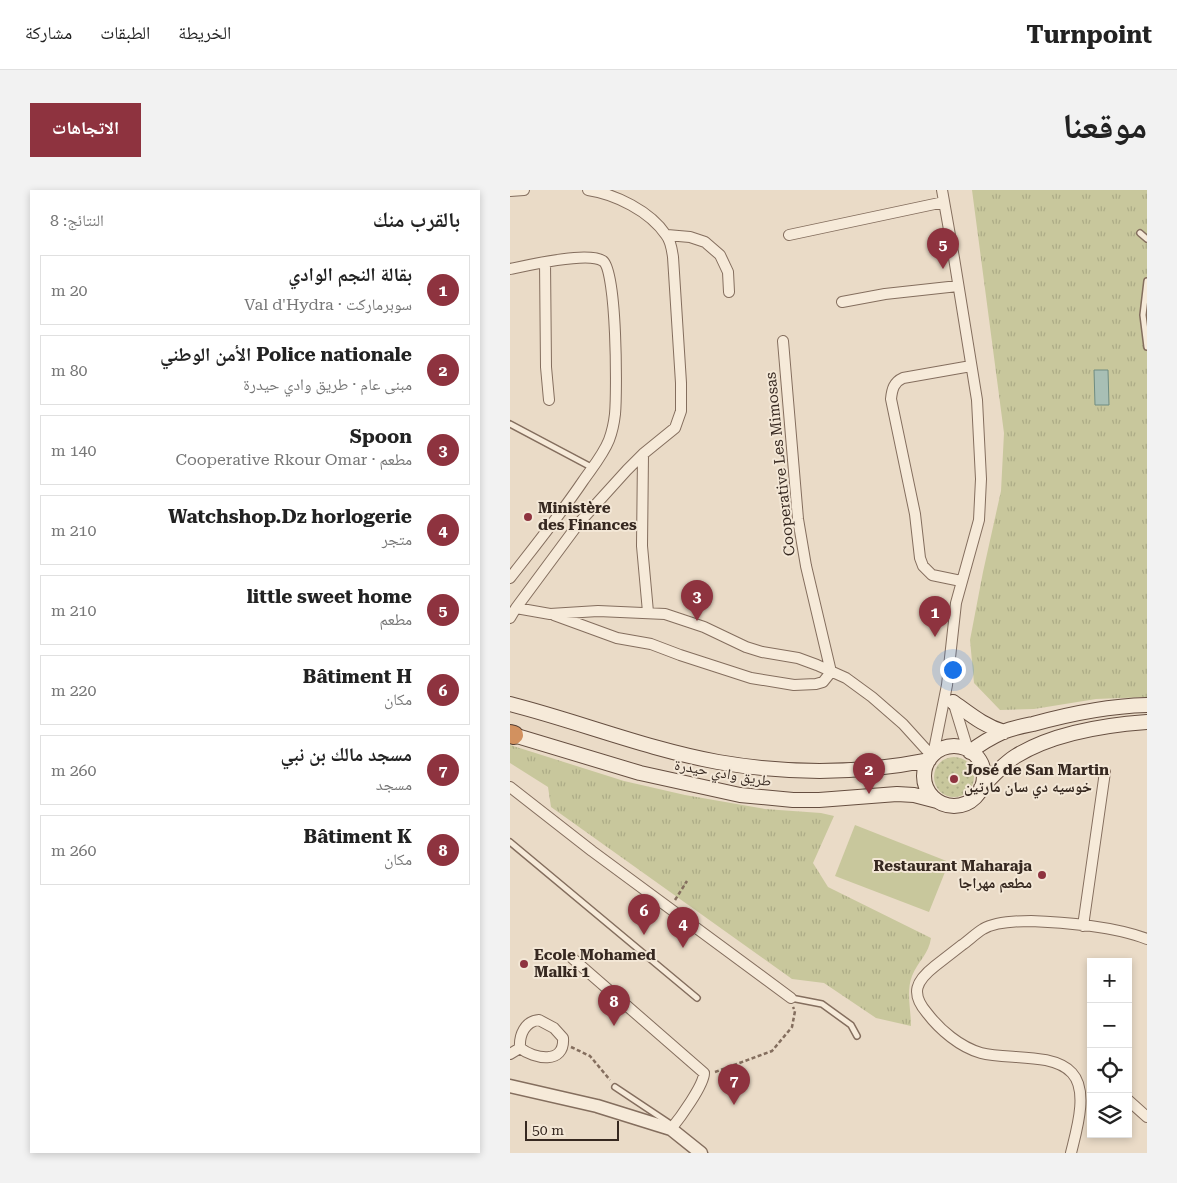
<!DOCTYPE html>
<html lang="ar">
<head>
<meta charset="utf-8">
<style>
  :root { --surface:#fff; --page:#f2f2f2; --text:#222; --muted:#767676; --line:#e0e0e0; --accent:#8e333f }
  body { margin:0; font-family:"Roboto Serif","Noto Naskh Arabic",serif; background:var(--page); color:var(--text); direction:rtl }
  .controls { position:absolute; right:15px; bottom:15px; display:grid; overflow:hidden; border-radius:0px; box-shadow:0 2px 8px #0003 }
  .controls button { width:45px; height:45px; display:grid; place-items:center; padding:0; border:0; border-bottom:1px solid var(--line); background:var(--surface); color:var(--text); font:25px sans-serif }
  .scale { position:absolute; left:15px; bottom:12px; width:94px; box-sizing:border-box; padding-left:5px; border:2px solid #362820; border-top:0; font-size:14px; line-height:18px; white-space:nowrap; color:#362820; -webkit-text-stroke:4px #f3e7d6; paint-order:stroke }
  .you { position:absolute; left:442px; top:479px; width:18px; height:18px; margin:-12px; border:4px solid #fff; border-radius:50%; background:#1a73e8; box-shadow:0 0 0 8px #1a73e833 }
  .badge { display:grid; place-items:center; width:32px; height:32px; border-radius:50%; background:var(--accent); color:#fff; font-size:16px; font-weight:700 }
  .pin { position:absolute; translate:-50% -41px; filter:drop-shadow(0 1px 2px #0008) }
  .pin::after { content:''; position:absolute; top:26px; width:18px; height:15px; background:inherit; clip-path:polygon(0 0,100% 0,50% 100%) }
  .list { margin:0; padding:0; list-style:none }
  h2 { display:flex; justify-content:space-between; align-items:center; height:65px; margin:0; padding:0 20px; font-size:21px }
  h2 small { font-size:16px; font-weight:400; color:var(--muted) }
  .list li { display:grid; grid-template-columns:32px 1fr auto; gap:15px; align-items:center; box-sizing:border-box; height:70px; margin:0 10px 10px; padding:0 10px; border:1px solid var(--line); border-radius:0px }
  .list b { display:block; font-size:19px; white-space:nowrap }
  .list p { margin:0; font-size:16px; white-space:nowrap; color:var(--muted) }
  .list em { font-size:16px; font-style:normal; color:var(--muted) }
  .icon { flex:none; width:28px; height:28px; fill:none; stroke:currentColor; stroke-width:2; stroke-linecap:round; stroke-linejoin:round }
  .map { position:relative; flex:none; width:637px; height:963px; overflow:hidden; direction:ltr; border-radius:0px }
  header { display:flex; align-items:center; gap:30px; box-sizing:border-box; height:70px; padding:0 25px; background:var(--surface); border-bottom:1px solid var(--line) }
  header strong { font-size:24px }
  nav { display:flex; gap:28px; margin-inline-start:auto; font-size:18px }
  .intro { display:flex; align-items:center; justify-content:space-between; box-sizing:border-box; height:120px; padding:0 30px }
  h1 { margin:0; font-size:35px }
  .button { padding:12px 22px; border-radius:0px; background:var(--accent); color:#fff; font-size:18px; font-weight:700 }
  main { display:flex; gap:30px; padding:0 30px }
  aside { flex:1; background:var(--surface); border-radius:0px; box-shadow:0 2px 8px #0003 }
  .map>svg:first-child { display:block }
  .grass { fill:url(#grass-dots) }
  .park { fill:url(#park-tufts) }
  .pitch { fill:#c8c79c }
  .water { fill:#a8bfb5; stroke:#6f8c81 }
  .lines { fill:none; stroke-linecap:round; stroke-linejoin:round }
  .service-casing { stroke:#846e5e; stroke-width:8 }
  .minor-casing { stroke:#846e5e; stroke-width:12 }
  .tertiary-casing { stroke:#846e5e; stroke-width:15 }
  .secondary-casing { stroke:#664f41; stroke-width:16 }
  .motorway-casing { stroke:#533d31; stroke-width:20 }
  .path { stroke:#846e5e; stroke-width:2.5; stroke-dasharray:4 2.5; stroke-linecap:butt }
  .service { stroke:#f6ead9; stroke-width:5 }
  .minor { stroke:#f6ead9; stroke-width:10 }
  .tertiary { stroke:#f6ead9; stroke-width:12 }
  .secondary { stroke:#f6ead9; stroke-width:14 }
  .motorway { stroke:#d2915f; stroke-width:18 }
  .poi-dot { fill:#8e333f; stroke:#f3e7d6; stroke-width:2 }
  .labels { text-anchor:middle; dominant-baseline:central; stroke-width:4; stroke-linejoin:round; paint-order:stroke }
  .street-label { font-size:15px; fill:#362820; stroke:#f3e7d6 }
  .poi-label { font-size:15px; font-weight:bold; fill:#362820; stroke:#f3e7d6; text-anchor:start }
</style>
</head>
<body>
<header>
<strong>Turnpoint</strong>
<nav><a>الخريطة</a><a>الطبقات</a><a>مشاركة</a></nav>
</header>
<div class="intro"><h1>موقعنا</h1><a class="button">الاتجاهات</a></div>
<main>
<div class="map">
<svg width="637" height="963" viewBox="0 0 637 963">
  <defs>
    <pattern id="grass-dots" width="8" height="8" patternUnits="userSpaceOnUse" patternTransform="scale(1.25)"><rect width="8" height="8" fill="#c8c79c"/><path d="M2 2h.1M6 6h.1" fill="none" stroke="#acab86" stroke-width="1.8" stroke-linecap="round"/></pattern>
    <pattern id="park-tufts" width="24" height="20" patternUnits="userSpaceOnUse" patternTransform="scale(1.25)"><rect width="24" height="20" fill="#c8c79c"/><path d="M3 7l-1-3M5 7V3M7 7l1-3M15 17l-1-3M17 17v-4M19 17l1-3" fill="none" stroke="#acab86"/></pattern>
  </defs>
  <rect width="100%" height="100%" fill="#eadbc7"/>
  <path class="grass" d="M424 587a20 20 0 1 1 40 0a20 20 0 1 1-40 0Z"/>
  <path class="park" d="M462 0H637V507L586 509 524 519 490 520 464 493 460 450 473 382 491 301 494 243Z
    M0 555 114 591 175 605 255 619 311 623 324 626 303 673 318 697 421 748C419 764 408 771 402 786 396 802 401 819 401 836L366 828 314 793 282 789 41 617 38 597 0 573Z"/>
  <path class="pitch" d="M345 635 439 672 419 722 325 686Z"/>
  <path class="water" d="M584 180H598L599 215H585Z"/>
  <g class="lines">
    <defs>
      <path id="service" d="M630 43 637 49
        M637 91 633 125 637 157
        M0 234 83 278
        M0 652 187 808
        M281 808 312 814 341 835 347 846
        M105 897 159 933"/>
      <path id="minor" d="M78 0C105 4 140 21 156 45 161 51 162 60 163 67L171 193V221L165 238 133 264 117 280 69 333 6 418 40 424 88 421 155 424 194 437 236 457 252 462 288 468 307 475 336 488 362 507 393 534 422 566
        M0 1 14 0
        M157 45 180 47 195 52 210 65 218 82 219 102
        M279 45 434 12
        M35 72 36 177 39 210
        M0 79C19 75 78 61 93 71 107 81 107 203 105 224 104 233 102 242 99 250 93 265 82 278 73 291 50 325 25 356 0 388
        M332 112 375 104 448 96
        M273 151 288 329 296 376 321 482
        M133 264 132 356 138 422
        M451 391 422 385 413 376 410 368 405 324 381 209C382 199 384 192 393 188L461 176
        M44 425 107 448 141 454 170 465 241 488 284 495 306 494 313 492 321 482
        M0 428 6 418
        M443 511 458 560
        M423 565 437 495 446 413 469 330 471 289 467 210 444 68 432 0
        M0 597 82 661 281 808
        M573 736 595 582
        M62 768 194 883C194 895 170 928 161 939
        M29 830 44 838 53 848C55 875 24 869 10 858 9 845 15 831 29 830Z
        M0 864 10 858
        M618 910 637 927
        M561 963C566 942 579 901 562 883 543 862 496 870 471 863 450 857 430 840 417 823 400 803 406 791 425 776 434 769 443 762 452 755 459 750 465 744 473 739 485 732 507 731 521 731 555 732 606 737 637 749"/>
      <path id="tertiary" d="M0 896 87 916 148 935 161 939 191 963"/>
      <path id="secondary" d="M443 512C460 524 474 536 494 542
        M0 514C70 532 137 559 208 572 277 584 350 584 419 570
        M0 544 130 583 230 605 283 610H309L387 604 404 605 427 611
        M414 586a30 30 0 1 1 60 0a30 30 0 1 1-60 0Z
        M460 562C470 554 482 547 493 542 502 538 513 536 523 534 559 524 599 516 637 515
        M471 598C482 587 493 574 506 566 542 544 595 535 637 532"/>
      <path id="motorway" d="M0 544 4 545"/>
    </defs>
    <use href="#service" class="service-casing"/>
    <use href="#minor" class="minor-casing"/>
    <use href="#tertiary" class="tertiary-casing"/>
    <use href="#secondary" class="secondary-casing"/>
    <use href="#motorway" class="motorway-casing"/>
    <path class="path" d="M165 710 177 691
      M61 857 80 866 100 890
      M205 882 262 861 282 837 285 821 283 817"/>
    <use href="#service" class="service"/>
    <use href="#minor" class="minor"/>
    <use href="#tertiary" class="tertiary"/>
    <use href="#secondary" class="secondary"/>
    <use href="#motorway" class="motorway"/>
  </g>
  <g class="poi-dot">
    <circle cx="18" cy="327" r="5"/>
    <circle cx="444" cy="589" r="5"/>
    <circle cx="532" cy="685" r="5"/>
    <circle cx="14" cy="774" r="5"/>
  </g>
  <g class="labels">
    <g class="street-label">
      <text transform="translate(270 274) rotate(-96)">Cooperative Les Mimosas</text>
      <text transform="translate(213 583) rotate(10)">طريق وادي حيدرة</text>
    </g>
    <g class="poi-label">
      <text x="28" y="318">Ministère<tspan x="28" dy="17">des Finances</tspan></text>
      <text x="454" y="580">José de San Martin<tspan x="454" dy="17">خوسيه دي سان مارتين</tspan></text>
      <text x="522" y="676" text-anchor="end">Restaurant Maharaja<tspan x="522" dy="17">مطعم مهراجا</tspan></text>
      <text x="24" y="765">Ecole Mohamed<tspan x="24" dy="17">Malki 1</tspan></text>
    </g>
  </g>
</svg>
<div class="controls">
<button>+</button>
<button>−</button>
<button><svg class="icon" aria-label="locate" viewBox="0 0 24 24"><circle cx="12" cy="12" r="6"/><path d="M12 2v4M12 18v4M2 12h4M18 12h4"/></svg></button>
<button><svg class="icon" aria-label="layers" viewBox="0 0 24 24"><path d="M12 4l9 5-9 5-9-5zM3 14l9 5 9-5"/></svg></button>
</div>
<div class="scale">50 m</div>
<div class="you"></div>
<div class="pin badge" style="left:425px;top:447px">1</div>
<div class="pin badge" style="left:359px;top:604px">2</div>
<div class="pin badge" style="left:187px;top:431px">3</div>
<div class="pin badge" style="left:173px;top:758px">4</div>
<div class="pin badge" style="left:433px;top:79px">5</div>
<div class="pin badge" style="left:134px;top:745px">6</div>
<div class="pin badge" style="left:224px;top:915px">7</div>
<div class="pin badge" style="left:104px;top:836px">8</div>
</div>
<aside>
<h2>بالقرب منك<small>النتائج: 8</small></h2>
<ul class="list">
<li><span class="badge">1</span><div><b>بقالة النجم الوادي</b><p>سوبرماركت · Val d'Hydra</p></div><em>20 m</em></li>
<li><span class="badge">2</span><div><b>Police nationale الأمن الوطني</b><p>مبنى عام · طريق وادي حيدرة</p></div><em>80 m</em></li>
<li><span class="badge">3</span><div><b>Spoon</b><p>مطعم · Cooperative Rkour Omar</p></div><em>140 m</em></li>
<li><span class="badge">4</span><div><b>Watchshop.Dz horlogerie</b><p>متجر</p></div><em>210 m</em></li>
<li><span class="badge">5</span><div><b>little sweet home</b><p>مطعم</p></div><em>210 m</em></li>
<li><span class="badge">6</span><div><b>Bâtiment H</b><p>مكان</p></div><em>220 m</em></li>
<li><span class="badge">7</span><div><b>مسجد مالك بن نبي</b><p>مسجد</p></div><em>260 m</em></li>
<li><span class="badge">8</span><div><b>Bâtiment K</b><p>مكان</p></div><em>260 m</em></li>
</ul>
</aside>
</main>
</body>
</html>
